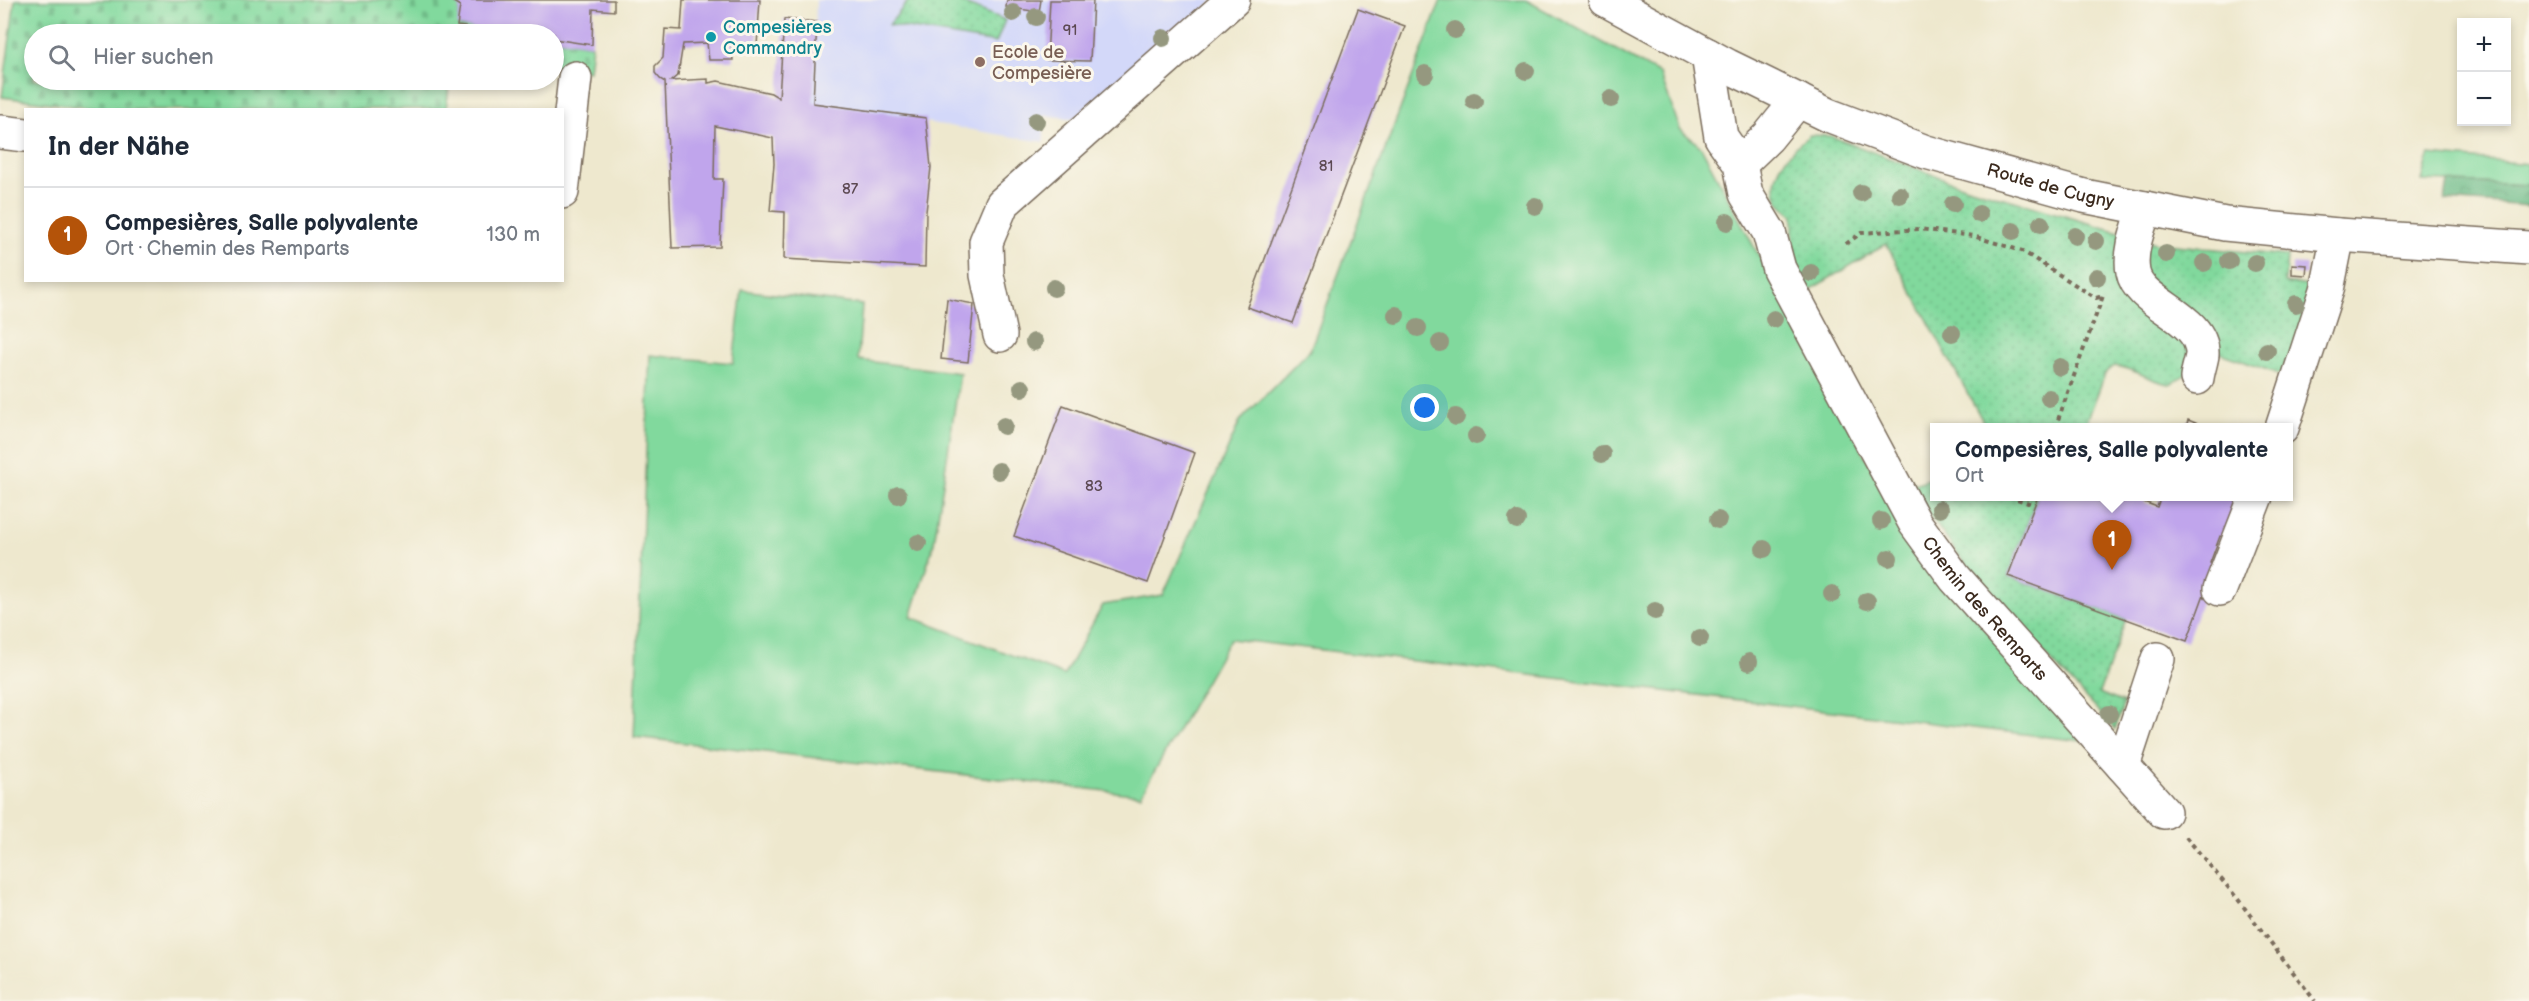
<!DOCTYPE html>
<html lang="de">
<head>
<meta charset="utf-8">
<style>
  :root { --surface:#fff; --page:#f6f6f7; --text:#1f2937; --muted:#747a83; --line:#e0e1e3; --accent:#b45309 }
  body { margin:0; font-family:"Balsamiq Sans",sans-serif; background:var(--page); color:var(--text) }
  .controls { position:absolute; right:18px; top:18px; display:grid; overflow:hidden; border-radius:0px; box-shadow:0 3px 9px #0003 }
  .controls button { width:54px; height:54px; display:grid; place-items:center; padding:0; border:0; border-bottom:2px solid var(--line); background:var(--surface); color:var(--text); font:30px sans-serif }
  .you { position:absolute; left:1425px; top:408px; width:21px; height:21px; margin:-15px; border:4px solid #fff; border-radius:50%; background:#1a73e8; box-shadow:0 0 0 9px #1a73e833 }
  .badge { display:grid; place-items:center; width:39px; height:39px; border-radius:50%; background:var(--accent); color:#fff; font-size:20px; font-weight:700 }
  .pin { position:absolute; translate:-50% -50px; filter:drop-shadow(0 2px 3px #0008) }
  .pin::after { content:''; position:absolute; top:32px; width:21px; height:18px; background:inherit; clip-path:polygon(0 0,100% 0,50% 100%) }
  .popup { position:absolute; left:1930px; top:423px; width:363px; height:78px; box-sizing:border-box; display:grid; place-content:center; border-radius:0px; background:var(--surface); filter:drop-shadow(0 2px 4px #0005); font-size:20px; white-space:nowrap; color:var(--muted) }
  .popup b { font-size:22px; color:var(--text) }
  .popup::after { content:''; position:absolute; left:50%; top:100%; margin-left:-12px; border:12px solid transparent; border-top-color:var(--surface) }
  .list { margin:0; padding:0; list-style:none }
  h2 { display:flex; justify-content:space-between; align-items:center; height:78px; margin:0; padding:0 24px; font-size:26px }
  h2 small { font-size:20px; font-weight:400; color:var(--muted) }
  .list li { display:grid; grid-template-columns:39px 1fr auto; gap:18px; align-items:center; box-sizing:border-box; height:96px; padding:0 24px; border-top:2px solid var(--line) }
  .list b { display:block; font-size:22px; white-space:nowrap }
  .list p { margin:0; font-size:20px; white-space:nowrap; color:var(--muted) }
  .list em { font-size:20px; font-style:normal; color:var(--muted) }
  .icon { flex:none; width:33px; height:33px; fill:none; stroke:currentColor; stroke-width:2; stroke-linecap:round; stroke-linejoin:round }
  .map { position:relative; flex:none; width:2529px; height:1001px; overflow:hidden }
  .search { position:absolute; background:var(--surface); box-shadow:0 3px 9px #0003; left:24px; top:24px; width:540px; height:66px; display:flex; align-items:center; gap:15px; box-sizing:border-box; padding:0 21px; border-radius:33px; color:var(--muted); font-size:22px }
  .panel { position:absolute; background:var(--surface); box-shadow:0 3px 9px #0003; left:24px; top:108px; width:540px; height:174px; border-radius:0px }
  .map>svg:first-child { display:block }
  .built { fill:#d3d8f9 }
  .green { fill:#81d99d; stroke:#5e825e; stroke-width:1.5 }
  .forest { fill:url(#forest-crowns); stroke:#527251; stroke-width:1.5 }
  .cemetery { fill:url(#cemetery-stones); stroke:#5e825e; stroke-width:1.5 }
  .park { fill:url(#park-dots); stroke:#5e825e; stroke-width:1.5 }
  .building { fill:#c0a5ec }
  .lines { fill:none; stroke-linecap:round; stroke-linejoin:round }
  .minor-casing { stroke:#7a6c5c; stroke-width:36 }
  .path { stroke:#7a6c5c; stroke-width:4; stroke-dasharray:4.5 4.5; stroke-linecap:butt }
  .minor { stroke:#fff; stroke-width:33 }
  .tree { fill:#95987f }
  .culture-dot { fill:#0f9aa8; stroke:#fbf7ec; stroke-width:2 }
  .education-dot { fill:#8d6e63; stroke:#fbf7ec; stroke-width:2 }
  .labels { text-anchor:middle; dominant-baseline:central; stroke-width:6; stroke-linejoin:round; paint-order:stroke }
  .number-label { font-size:15px; fill:#5c4952 }
  .culture-label { font-size:18px; fill:#0d838f; stroke:#fbf7ec; text-anchor:start }
  .education-label { font-size:18px; fill:#785e54; stroke:#fbf7ec; text-anchor:start }
  .street-label { font-size:18px; fill:#3b2a1e; stroke:#fbf7ec }
</style>
</head>
<body>
<div class="map">
<svg width="2529" height="1001" viewBox="0 0 2529 1001">
  <defs>
    <pattern id="forest-crowns" width="20" height="18" patternUnits="userSpaceOnUse" patternTransform="scale(1.5)"><rect width="20" height="18" fill="#68b984"/><path d="M2 6a3 3 0 1 1 6 0M12 15a3 3 0 1 1 6 0" fill="none" stroke="#57976b"/></pattern>
    <pattern id="cemetery-stones" width="16" height="16" patternUnits="userSpaceOnUse" patternTransform="scale(1.5)"><rect width="16" height="16" fill="#81d99d"/><path d="M2 7V4a2 2 0 0 1 4 0v3zM10 15v-3a2 2 0 0 1 4 0v3z" fill="#70ba87"/></pattern>
    <pattern id="park-dots" width="8" height="8" patternUnits="userSpaceOnUse" patternTransform="scale(1.5)"><rect width="8" height="8" fill="#81d99d"/><path d="M2 2h.1M6 6h.1" fill="none" stroke="#70ba87" stroke-width="1.8" stroke-linecap="round"/></pattern>
  </defs>
  <rect width="100%" height="100%" fill="#fbf7ec"/>
  <filter id="ink" filterUnits="userSpaceOnUse"><feTurbulence type="fractalNoise" baseFrequency=".0167" numOctaves="2"/><feDisplacementMap in="SourceGraphic" scale="12" xChannelSelector="R" yChannelSelector="G"/><feConvolveMatrix kernelMatrix="1 2 1 2 8 2 1 2 1" color-interpolation-filters="sRGB"/></filter>
  <filter id="wash" filterUnits="userSpaceOnUse"><feTurbulence type="fractalNoise" baseFrequency=".008" numOctaves="4" result="noise"/><feDisplacementMap in="SourceGraphic" scale="24" xChannelSelector="R" yChannelSelector="G"/><feGaussianBlur stdDeviation="1.35" result="paint"/><feColorMatrix in="noise" values="0 0 0 0 0 0 0 0 0 0 0 0 0 0 0 0 0 1.4 0 .05"/><feComposite in="paint" operator="in"/></filter>
  <g filter="url(#wash)">
    <rect width="100%" height="100%" fill="#eee8ce"/>
    <path class="built" d="M816 0H1214L1083 120 1044 115V142L813 103Z"/>
    <path class="green" d="M1441 0H1526L1660 74 1680 129 1701 147 1912 544 2082 741 1230 639 1141 795 634 737 650 355 733 363 742 290 862 305 858 360 960 373 934 543 911 617 1064 675 1103 605 1163 595 1240 421 1310 350Z
      M2429 155 2529 164V185L2422 181Z"/>
    <path class="forest" d="M2448 182 2529 185V206L2445 200Z"/>
    <path class="cemetery" d="M15 0H450L460 6 458 26 517 34H34V80H450L446 109 106 110 2 97Z
      M554 39 592 45 589 71 554 67Z"/>
    <path class="park" d="M909 0H955L1005 20 996 43 889 25Z
      M1810 135 1830 136 1964 186 2156 243 2287 256 2285 283 2319 287 2290 378 2217 352C2211 356 2173 384 2170 384 2155 383 2134 368 2114 366L2105 374 2085 427H1986L1886 244 1807 292 1793 262V215C1788 210 1779 204 1777 198 1768 173 1792 148 1810 135Z
      M1935 477V496L2037 497 2008 576 2126 619 2099 693 2124 703 2115 729C2043 651 1965 577 1911 485Z"/>
    <g id="blocks">
      <path class="building" d="M450 0H614V11L593 9 592 45 554 39V34H517L457 26 460 6Z
        M683 0H760L757 46 732 45 733 60H709L707 43 683 44 678 75 671 81 708 79V83L718 81 771 93 779 98 784 19 817 22 813 103 926 118 931 167 926 212 925 267 784 259 785 212 770 211 774 164 773 138 715 126 714 179H723L720 247 672 248 665 82 660 79 655 73V66L663 58 665 29 681 30Z
        M1007 0H1041L1039 12 1006 7Z
        M1050 0H1093L1090 61 1047 60Z
        M1358 9 1405 26 1293 323 1247 307Z
        M2292 264 2307 265 2306 275 2292 274Z
        M947 299 974 304 968 362 941 359Z
        M1063 405 1195 453 1148 583 1014 536Z
        M2188 420 2206 427V428H2186Z
        M2038 496H2146L2144 502 2157 507 2161 496H2240L2226 537 2220 536 2210 563 2215 564 2187 641 2008 576Z"/>
    </g>
  </g>
  <g filter="url(#ink)">
    <use href="#blocks" fill-opacity="0" stroke="#7a6c5c" stroke-width="1.5"/>
    <g class="lines">
      <defs>
        <g id="minor">
          <path id="s1" d="M1606 0 1728 66 1828 115 1926 152 2084 196 2225 224 2338 235 2529 248"/>
          <path id="s2" d="M1708 55 1721 137 1740 164 1746 194 1769 232 1779 269 1915 523 1955 578 2164 812"/>
          <path d="M0 132 26 135"/>
          <path d="M1740 164 1768 137 1798 100"/>
          <path d="M562 192 575 78"/>
          <path d="M2145 208C2139 227 2129 251 2133 272 2139 305 2204 316 2202 355 2201 362 2198 370 2197 378"/>
          <path d="M1000 335 987 275 986 242 1002 204 1233 0"/>
          <path d="M2282 428 2327 290 2338 235"/>
          <path d="M2220 589 2256 496"/>
          <path d="M2123 766 2158 659"/>
        </g>
      </defs>
      <use href="#minor" class="minor-casing"/>
      <path class="path" d="M1846 244 1861 233 1919 229 1973 236 2022 251 2096 298 2103 296
        M2055 428 2103 296
        M2009 496 2028 503 2030 496
        M2186 837 2237 898 2315 1001"/>
      <use href="#minor" class="minor"/>
    </g>
    <g class="tree">
      <circle cx="1013" cy="13" r="9"/>
      <circle cx="1036" cy="17" r="9"/>
      <circle cx="1455" cy="30" r="9"/>
      <circle cx="1163" cy="38" r="9"/>
      <circle cx="1526" cy="71" r="9"/>
      <circle cx="1425" cy="74" r="9"/>
      <circle cx="1611" cy="99" r="9"/>
      <circle cx="1474" cy="101" r="9"/>
      <circle cx="1036" cy="121" r="9"/>
      <circle cx="1861" cy="193" r="9"/>
      <circle cx="1900" cy="195" r="9"/>
      <circle cx="1953" cy="204" r="9"/>
      <circle cx="1535" cy="206" r="9"/>
      <circle cx="1979" cy="214" r="9"/>
      <circle cx="1727" cy="222" r="9"/>
      <circle cx="2041" cy="224" r="9"/>
      <circle cx="2013" cy="231" r="9"/>
      <circle cx="2075" cy="236" r="9"/>
      <circle cx="2096" cy="241" r="9"/>
      <circle cx="2166" cy="254" r="9"/>
      <circle cx="2229" cy="261" r="9"/>
      <circle cx="2204" cy="263" r="9"/>
      <circle cx="2255" cy="263" r="9"/>
      <circle cx="1811" cy="273" r="9"/>
      <circle cx="2097" cy="277" r="9"/>
      <circle cx="1054" cy="288" r="9"/>
      <circle cx="2296" cy="304" r="9"/>
      <circle cx="1396" cy="315" r="9"/>
      <circle cx="1774" cy="319" r="9"/>
      <circle cx="1418" cy="328" r="9"/>
      <circle cx="1952" cy="333" r="9"/>
      <circle cx="1034" cy="342" r="9"/>
      <circle cx="1440" cy="343" r="9"/>
      <circle cx="2267" cy="351" r="9"/>
      <circle cx="2060" cy="367" r="9"/>
      <circle cx="1022" cy="388" r="9"/>
      <circle cx="2049" cy="398" r="9"/>
      <circle cx="1456" cy="417" r="9"/>
      <circle cx="1004" cy="426" r="9"/>
      <circle cx="1476" cy="436" r="9"/>
      <circle cx="1602" cy="454" r="9"/>
      <circle cx="999" cy="471" r="9"/>
      <circle cx="898" cy="495" r="9"/>
      <circle cx="1940" cy="509" r="9"/>
      <circle cx="1517" cy="520" r="9"/>
      <circle cx="1718" cy="520" r="9"/>
      <circle cx="1881" cy="521" r="9"/>
      <circle cx="918" cy="543" r="9"/>
      <circle cx="1764" cy="549" r="9"/>
      <circle cx="1889" cy="558" r="9"/>
      <circle cx="1832" cy="594" r="9"/>
      <circle cx="1867" cy="601" r="9"/>
      <circle cx="1655" cy="611" r="9"/>
      <circle cx="1700" cy="638" r="9"/>
      <circle cx="1749" cy="662" r="9"/>
      <circle cx="2109" cy="714" r="9"/>
    </g>
  </g>
  <circle class="culture-dot" cx="711" cy="37" r="6"/>
  <circle class="education-dot" cx="980" cy="62" r="6"/>
  <g class="labels">
    <g class="number-label">
      <text x="1070" y="30">91</text>
      <text x="1326" y="166">81</text>
      <text x="850" y="189">87</text>
      <text x="1094" y="486">83</text>
    </g>
    <g class="culture-label">
      <text x="723" y="27">Compesières<tspan x="723" dy="21">Commandry</tspan></text>
    </g>
    <g class="education-label">
      <text x="992" y="52">Ecole de<tspan x="992" dy="21">Compesière</tspan></text>
    </g>
    <g class="street-label">
      <text stroke="none"><textPath href="#s1" startOffset="484">Route de Cugny</textPath></text>
      <text stroke="none"><textPath href="#s2" startOffset="628">Chemin des Remparts</textPath></text>
    </g>
  </g>
</svg>
<div class="controls">
<button>+</button>
<button>−</button>
</div>
<div class="you"></div>
<div class="pin badge" style="left:2112px;top:570px">1</div>
<div class="popup"><b>Compesières, Salle polyvalente</b>Ort</div>
<div class="search"><svg class="icon" aria-label="search" viewBox="0 0 24 24"><circle cx="10" cy="10" r="6"/><path d="M15 15l6 6"/></svg>Hier suchen</div>
<section class="panel">
<h2>In der Nähe<small></small></h2>
<ul class="list">
<li><span class="badge">1</span><div><b>Compesières, Salle polyvalente</b><p>Ort · Chemin des Remparts</p></div><em>130 m</em></li>
</ul>
</section>
</div>
</body>
</html>
